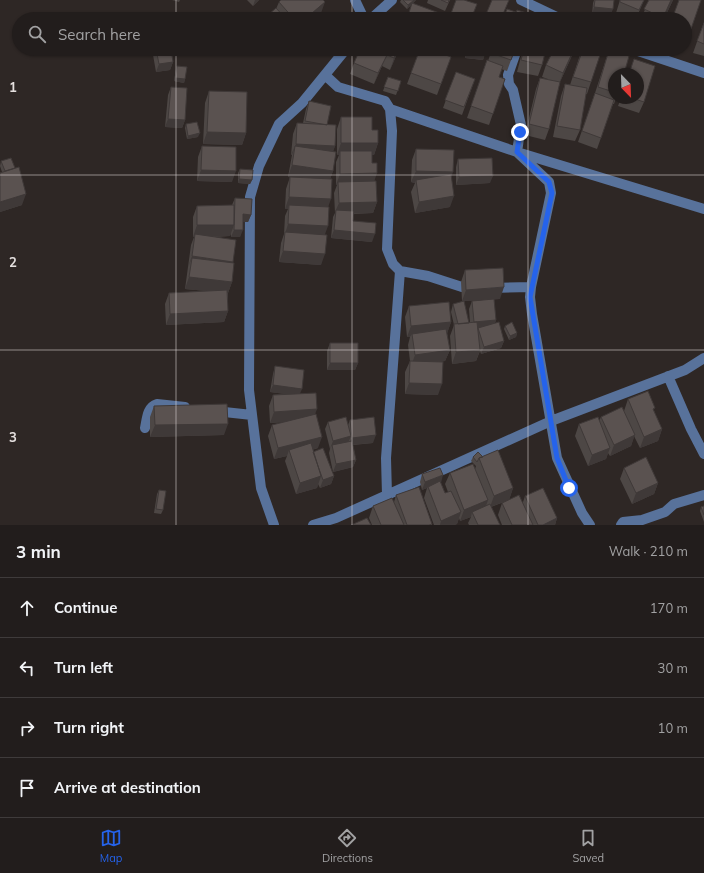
<!DOCTYPE html>
<html lang="en">
<head>
<meta charset="utf-8">
<style>
  :root { --surface:#221d1c; --page:#2a2625; --text:#f1f3f6; --muted:#a2a2a3; --line:#3f3b3b; --accent:#2563eb }
  body { margin:0; font-family:Mulish,sans-serif; background:var(--page); color:var(--text) }
  .compass { position:absolute; left:608px; top:68px; width:36px; height:36px; border-radius:50%; background:var(--surface); box-shadow:0 1px 3px #0004; rotate:157deg }
  .stop { position:absolute; width:12px; height:12px; margin:-9px; border:3px solid #2563eb; border-radius:50%; background:#fff }
  .stop.end { background:#2563eb; border-color:#fff; box-shadow:0 1px 4px #0008 }
  .list { margin:0; padding:0; list-style:none }
  h2 { display:flex; justify-content:space-between; align-items:center; height:52px; margin:0; padding:0 16px; font-size:17px }
  h2 small { font-size:13px; font-weight:400; color:var(--muted) }
  .list li { display:grid; grid-template-columns:26px 1fr auto; gap:12px; align-items:center; box-sizing:border-box; height:60px; padding:0 16px; border-top:1px solid var(--line) }
  .list b { display:block; font-size:15px; white-space:nowrap }
  .list em { font-size:13px; font-style:normal; color:var(--muted) }
  .icon { flex:none; width:22px; height:22px; fill:none; stroke:currentColor; stroke-width:2; stroke-linecap:round; stroke-linejoin:round }
  .map { position:relative; flex:none; width:704px; height:525px; overflow:hidden }
  .search { position:absolute; background:var(--surface); box-shadow:0 1px 3px #0004; left:12px; right:12px; top:12px; height:44px; display:flex; align-items:center; gap:10px; box-sizing:border-box; padding:0 14px; border-radius:22px; color:var(--muted); font-size:15px }
  .sheet { height:292px; background:var(--surface) }
  nav { display:flex; justify-content:space-around; align-items:center; box-sizing:border-box; height:56px; border-top:1px solid var(--line); background:var(--surface); font-size:11px; color:var(--muted) }
  nav a { display:grid; justify-items:center; gap:2px }
  nav .on { color:var(--accent) }
  .map>svg:first-child { display:block }
  .lines { fill:none; stroke-linecap:round; stroke-linejoin:round }
  .minor { stroke:#58729b; stroke-width:10 }
  .wall { fill:#4d4745 }
  .shaded-wall { fill:#3f3938 }
  .building { fill:#5a5250; stroke:#3f3938 }
  .route { stroke:#2563eb; stroke-width:5 }
  .grid { fill:none; stroke:#e5e0df; stroke-width:1; stroke-opacity:0.55 }
  .grid-label { font-size:13px; text-anchor:middle; font-weight:bold; fill:#e5e0df; stroke:#2e2725; stroke-width:4; stroke-linejoin:round; paint-order:stroke }
</style>
</head>
<body>
<div class="map">
<svg width="704" height="525" viewBox="0 0 704 525">
  <rect width="100%" height="100%" fill="#2e2725"/>
  <g class="lines">
    <path class="minor" d="M355 0 364 19
      M521 0 561 19
      M371 19 392 0
      M517 49 508 75 509 84 513 90 521 125 517 152 549 182 551 193 531 287 530 297 532 314 557 458 582 513 590 525
      M632 49 704 73
      M325 75 338 87 385 101 390 109 392 131 387 249 393 264 400 271 428 276 462 287 475 288
      M390 109 517 152 704 209
      M491 288 531 287
      M668 376 691 429 704 454
      M215 411 252 415
      M145 428C147 419 147 407 157 404L185 407
      M387 495 386 458 400 271
      M274 525 261 488 249 390 250 197 259 166 279 124 302 103 346 49
      M313 525 336 518 551 421 685 370 704 358
      M621 525 623 522 642 520 665 512 674 504 704 495"/>
  </g>
  <path class="wall" d="M172 0H180L179 2Z
    M247 0H259L253 6Z
    M401 0H416L407 9 400 2Z
    M428 0H450L445 11 427 3Z
    M594 0H614L610 17 592 15 593 3Z
    M620 0H644L636 19H630L616 13Z
    M649 0H673L664 19H641Z
    M701 0 687 40H685V19Z
    M279 2 321 13 314 19H267V16L276 9Z
    M704 22V56L693 53Z
    M152 49H171L173 62 170 70 156 72Z
    M399 49 390 70 382 66 374 84 350 74 354 63 367 50Z
    M406 49H418L415 55 405 51Z
    M420 49 451 57 437 95 407 84Z
    M442 49H461L458 55Z
    M466 49H486L483 60 465 58Z
    M492 49H515L507 71 501 69 499 77 505 79 489 125 467 118 487 60 488 61Z
    M523 49H546L542 65 538 76 517 72Z
    M575 49 560 82 549 129 545 140 525 135 536 89 540 78 548 79 542 77 546 65Z
    M582 49 591 82 587 94H586L580 130 575 141 553 137 561 96 565 84 570 85Z
    M609 50 614 74V98H616L614 104H613L597 149 578 142 595 93Z
    M177 66 185 79 184 83 174 81 176 69Z
    M456 72 475 79 462 115 443 108Z
    M388 77 401 81 396 95 383 91Z
    M171 87 185 120 182 128 165 127 168 95Z
    M209 91 246 133 242 145 203 144 205 103Z
    M621 98H638L644 102 639 113 618 106Z
    M309 101 327 125 335 146 333 151V171L330 179 328 207 321 265 279 262 281 243 284 234 285 216 288 209H285L286 189 290 177H294H288L292 155H291L293 134 297 123H303L306 109Z
    M341 117 372 130 378 143 374 155H372V163L377 202 373 213 354 214 353 221 372 242 331 238 333 217 335 213 334 193 337 185H336V162L339 155H337V129Z
    M186 124 198 137 187 139 185 128Z
    M202 146 232 182 197 181 198 157Z
    M416 149 451 177 450 207 415 213 411 192 415 183 411 182 412 160Z
    M458 159 490 183 456 185V167Z
    M1 161 22 205 0 212V173L2 172 0 166Z
    M240 169 252 180 250 184 238 183V173Z
    M235 198 251 215 248 222H243L240 237H231V233L230 236 215 237 233 263 232 282 228 293V311L224 322 166 325 165 304 169 293 207 291 185 289 191 245 194 237H193V217L197 206 232 205Z
    M465 270 500 299 462 301 461 282Z
    M472 301 496 320 495 323 504 341 501 348 481 354 480 351 476 361 452 364 450 336 454 325 451 312 453 304 469 323H470L469 309Z
    M409 306 451 322 447 333 450 350 445 361 439 362 438 395 405 394V372L410 361 408 345 410 337H407L405 317Z
    M505 326 517 333 516 337 509 340 504 329Z
    M330 343 358 363 355 370H327V351Z
    M275 366 300 394 315 414 318 448 312 450 313 452 334 476 331 484 320 488 318 484 317 488 296 494 285 461 287 456 274 459 268 436 272 425 284 422 270 423 269 406 273 395 286 394 270 392 273 374Z
    M628 399 654 411 662 429 658 441 640 448 634 436 631 446 610 456 608 453 606 459 588 466 575 436 579 424 599 421 601 417 624 411Z
    M154 406 224 435 150 437V417Z
    M350 420 373 443 353 445 356 460 353 467 333 472 329 453 330 449 325 429 328 422 348 425Z
    M478 452 513 488 509 500 491 507 500 525H469L468 523 471 517 460 521 459 518 457 524 454 525H434L424 498 427 488 422 490 420 482 422 474 441 483 445 493 448 492 445 484 450 473 475 469 476 466 471 461 473 457Z
    M624 468 658 483 654 494 632 504 620 479Z
    M159 490 163 510 161 514 154 513 157 494Z
    M396 495 432 524V525H372L369 518 373 506 394 502Z
    M525 496 557 518 555 525H502L498 515 502 503 523 502Z
    M704 506V522L700 511 701 507Z"/>
  <path class="shaded-wall" d="M255 0H259L253 6Z
    M414 0H416L407 9 408 5Z
    M671 0H673L664 19H662Z
    M325 2 321 13 314 19H305Z
    M594 7 613 9 610 17 592 15Z
    M398 49H399L390 70 394 58Z
    M574 49H575L559 84 563 73Z
    M468 51 486 52 483 60 465 58Z
    M387 55 382 66 374 84 378 73Z
    M173 62 170 70 156 72 159 64Z
    M175 78 185 79 184 83 174 81Z
    M168 119 185 120 182 128 165 127Z
    M207 132 246 133 242 145 203 144Z
    M200 133 198 137 187 139 188 136Z
    M341 143H378L374 155H340V151L339 155H337Z
    M296 144 335 146 331 158 295 146 292 155H291Z
    M292 165 333 171 329 182 288 177Z
    M201 170 236 171 232 182 197 181Z
    M416 171 453 172 449 184 416 180 415 183 411 182Z
    M377 173 373 185 338 182 337 185H336L340 174Z
    M493 176 490 183 456 185 459 177Z
    M239 179 252 180 250 184 238 183Z
    M26 194 22 205 0 212V202Z
    M454 196 450 207 415 213 419 202Z
    M289 197 331 199 327 210 289 205 288 209H285Z
    M377 202 373 213 335 214V212L339 203Z
    M243 214 251 215 248 222H241Z
    M288 224 328 226 324 237 285 234Z
    M197 225H234L230 236 195 237V234L194 237H193Z
    M234 230H243L240 237H231Z
    M334 230 375 234 372 242 331 238Z
    M283 251 325 254 321 265 279 262Z
    M192 256 233 262 229 273 192 258 188 267Z
    M189 277 232 282 228 293 185 289Z
    M504 287 500 299 462 301 466 290Z
    M228 311 224 322 166 325 170 314Z
    M496 320 493 327 479 329 474 322Z
    M451 322 447 334H412L410 337H407L411 326Z
    M517 333 516 337 509 340 510 336Z
    M504 341 501 348 481 354 484 347Z
    M450 350 445 361 411 366 415 355Z
    M480 350 476 361 452 364 456 352Z
    M330 363H358L355 370H327Z
    M409 383 442 384 438 395 405 394Z
    M273 385 302 389 299 396 270 392Z
    M317 409 313 420 270 423 274 412Z
    M228 424 224 435 150 437 155 425Z
    M662 429 658 441 640 448 644 437Z
    M376 435 373 443 349 445 352 438Z
    M635 435 631 446 610 456 614 445Z
    M351 436 348 443 332 445 330 449 333 441Z
    M322 437 318 448 291 455 289 450 287 456 274 459 278 448Z
    M610 448 606 459 588 466 592 455Z
    M356 460 353 467 333 472 336 464Z
    M443 475 441 483 428 487 427 488 422 490 425 482Z
    M321 476 317 488 296 494 300 483Z
    M334 476 331 484 320 488 323 480Z
    M658 483 654 494 632 504 636 493Z
    M513 488 509 500 490 507 494 496Z
    M488 500 484 512H472L471 517 460 521 464 510Z
    M461 512 457 524 454 525H440L441 521Z
    M557 518 555 525H543Z"/>
  <path class="building" d="M281 0H323L325 2 305 19H294L279 2Z
    M403 0H414L408 5Z
    M441 0H449L448 3Z
    M456 0H464L477 4 471 19H449Z
    M492 0H509L501 19H484Z
    M595 0H614L613 9 594 7Z
    M620 0H644L639 10 620 2Z
    M649 0H671L663 18 644 9Z
    M679 0H701L691 29 685 27V19H672Z
    M412 3 442 14 441 19H407Z
    M276 8 286 19H270L267 16Z
    M507 9 527 16 526 19H503Z
    M517 10 530 14 529 19H526L527 16 516 13Z
    M704 23V44L697 41Z
    M156 49H171L173 62 159 64Z
    M360 49H364L367 50V49H398L394 58 387 55 378 73 354 63Z
    M411 49H418L417 51Z
    M420 49H430L451 57 441 84 411 73Z
    M468 49H486V52L468 51Z
    M492 49H515L511 60 491 53Z
    M524 49H546L542 65 521 60Z
    M554 49H574L563 73 546 65Z
    M583 49H602L591 82 573 77Z
    M609 50 629 56 624 74H614V92L598 87Z
    M634 59 655 66 644 102 632 98H638V74H629Z
    M487 60 503 66 499 77 505 79 493 114 471 106Z
    M177 66 187 67 185 79 175 78Z
    M456 72 475 79 464 107 445 100Z
    M388 77 401 81 398 91 384 87Z
    M540 78 560 82 549 129 529 124Z
    M565 84 587 88 580 130 557 126Z
    M171 87 187 88 185 120 168 119Z
    M209 91 247 92 246 133 207 132Z
    M595 93 614 100 601 138 582 131Z
    M309 101 331 106 327 125 305 121Z
    M341 117H372V130H378V143H341Z
    M197 122 200 133 188 136 186 124Z
    M297 123 336 125 335 146 296 144Z
    M202 146 236 147V171L201 170Z
    M295 146 336 152 333 171 292 165Z
    M416 149 454 150 453 172 416 171Z
    M340 151H372V163H377V173L340 174Z
    M11 158 15 168 5 171 1 161Z
    M492 158 493 176 459 177 458 159Z
    M19 167 26 194 0 202V173Z
    M240 169 253 170 252 180 239 179Z
    M451 174 454 196 419 202 416 180Z
    M290 177 332 179 331 199 289 197Z
    M376 181 377 202 339 203 338 182Z
    M235 198 252 199 251 215 243 214V230H234Z
    M234 205V225H197V206Z
    M289 205 329 207 328 226 288 224Z
    M336 210 354 211 353 221 376 223 375 234 334 230Z
    M285 232 327 235 325 254 283 251Z
    M195 234 236 240 233 262 192 256Z
    M192 258 234 263 232 282 189 277Z
    M503 268 504 287 466 290 465 270Z
    M227 290 228 311 170 314 169 293Z
    M494 299 496 320 474 322 472 301Z
    M464 301 469 323 458 324 453 304Z
    M449 302 451 322 411 326 409 306Z
    M477 322 480 350 456 352 454 324Z
    M499 322 504 341 484 347 478 328Z
    M512 322 517 333 510 336 505 326Z
    M446 329 450 350 415 355 412 334Z
    M330 343H358V363H330Z
    M410 361 443 362 442 384 409 383Z
    M275 366 304 370 302 389 273 385Z
    M648 391 655 408 653 409 662 429 644 437 628 399Z
    M316 393 317 409 274 412 273 395Z
    M227 404 228 424 155 425 154 406Z
    M622 407 635 435 614 445 601 417Z
    M316 414 322 437 278 448 272 425Z
    M346 417 351 436 333 441 328 422Z
    M374 417 376 435 352 438 350 420Z
    M598 417 610 448 592 455 579 424Z
    M352 441 356 460 336 464 332 445Z
    M311 443 321 476 300 483 289 450Z
    M323 448 334 476 323 480 313 452Z
    M498 450 513 488 494 496 479 458Z
    M478 452 483 457 479 458 477 462 473 457Z
    M646 457 658 483 636 493 624 468Z
    M473 464 488 500 464 510 450 473Z
    M440 468 443 475 425 482 422 474Z
    M440 481 445 493 451 491 461 512 441 521 428 487Z
    M419 487 432 524 429 525H407L396 495Z
    M543 488 557 518 543 525H538L525 496Z
    M159 490 166 491 163 510 156 509Z
    M519 495 533 525H512L502 503Z
    M392 498 404 525H381L373 506Z
    M490 504 500 525H478L472 512Z
    M704 506V515L701 507Z
    M367 518 371 525H351Z"/>
  <g class="lines">
    <path class="route" d="M520 132 517 152 549 182 552 193 530 297 557 458 569 488"/>
  </g>
  <path class="grid" d="M176 0V19M352 0V19M528 0V19M176 49V525M352 49V525M528 49V525M0 175H704M0 350H704"/>
  <g class="grid-label">
    <text x="13" y="92">1</text>
    <text x="13" y="267">2</text>
    <text x="13" y="442">3</text>
  </g>
</svg>
<svg class="compass" viewBox="-18 -18 36 36"><path d="M0-13l5 13h-10z" fill="#e53935"/><path d="M0 13l5-13h-10z" fill="#a2a2a3"/></svg>
<div class="stop" style="left:569px;top:488px"></div>
<div class="stop end" style="left:520px;top:132px"></div>
<div class="search"><svg class="icon" aria-label="search" viewBox="0 0 24 24"><circle cx="10" cy="10" r="6"/><path d="M15 15l6 6"/></svg>Search here</div>
</div>
<section class="sheet">
<h2>3 min<small>Walk · 210 m</small></h2>
<ul class="list">
<li><svg class="icon" aria-label="ahead" viewBox="0 0 24 24"><path d="M12 20V5M6 11l6-6 6 6"/></svg><div><b>Continue</b></div><em>170 m</em></li>
<li><svg class="icon" aria-label="left" viewBox="0 0 24 24"><path d="M17 20v-9H6M10 6l-5 5 5 5"/></svg><div><b>Turn left</b></div><em>30 m</em></li>
<li><svg class="icon" aria-label="right" viewBox="0 0 24 24"><path d="M7 20v-9h11M14 6l5 5-5 5"/></svg><div><b>Turn right</b></div><em>10 m</em></li>
<li><svg class="icon" aria-label="arrive" viewBox="0 0 24 24"><path d="M6 21V4h12l-3 4 3 4H6"/></svg><div><b>Arrive at destination</b></div></li>
</ul>
</section>
<nav>
<a class="on"><svg class="icon" aria-label="map" viewBox="0 0 24 24"><path d="M3 6l6-2 6 2 6-2v14l-6 2-6-2-6 2zM9 4v14M15 6v14"/></svg>Map</a>
<a><svg class="icon" aria-label="directions" viewBox="0 0 24 24"><path d="M12 3l9 9-9 9-9-9zM9 14v-3h6M13 9l2 2-2 2"/></svg>Directions</a>
<a><svg class="icon" aria-label="saved" viewBox="0 0 24 24"><path d="M7 4h10v16l-5-4-5 4z"/></svg>Saved</a>
</nav>
</body>
</html>
